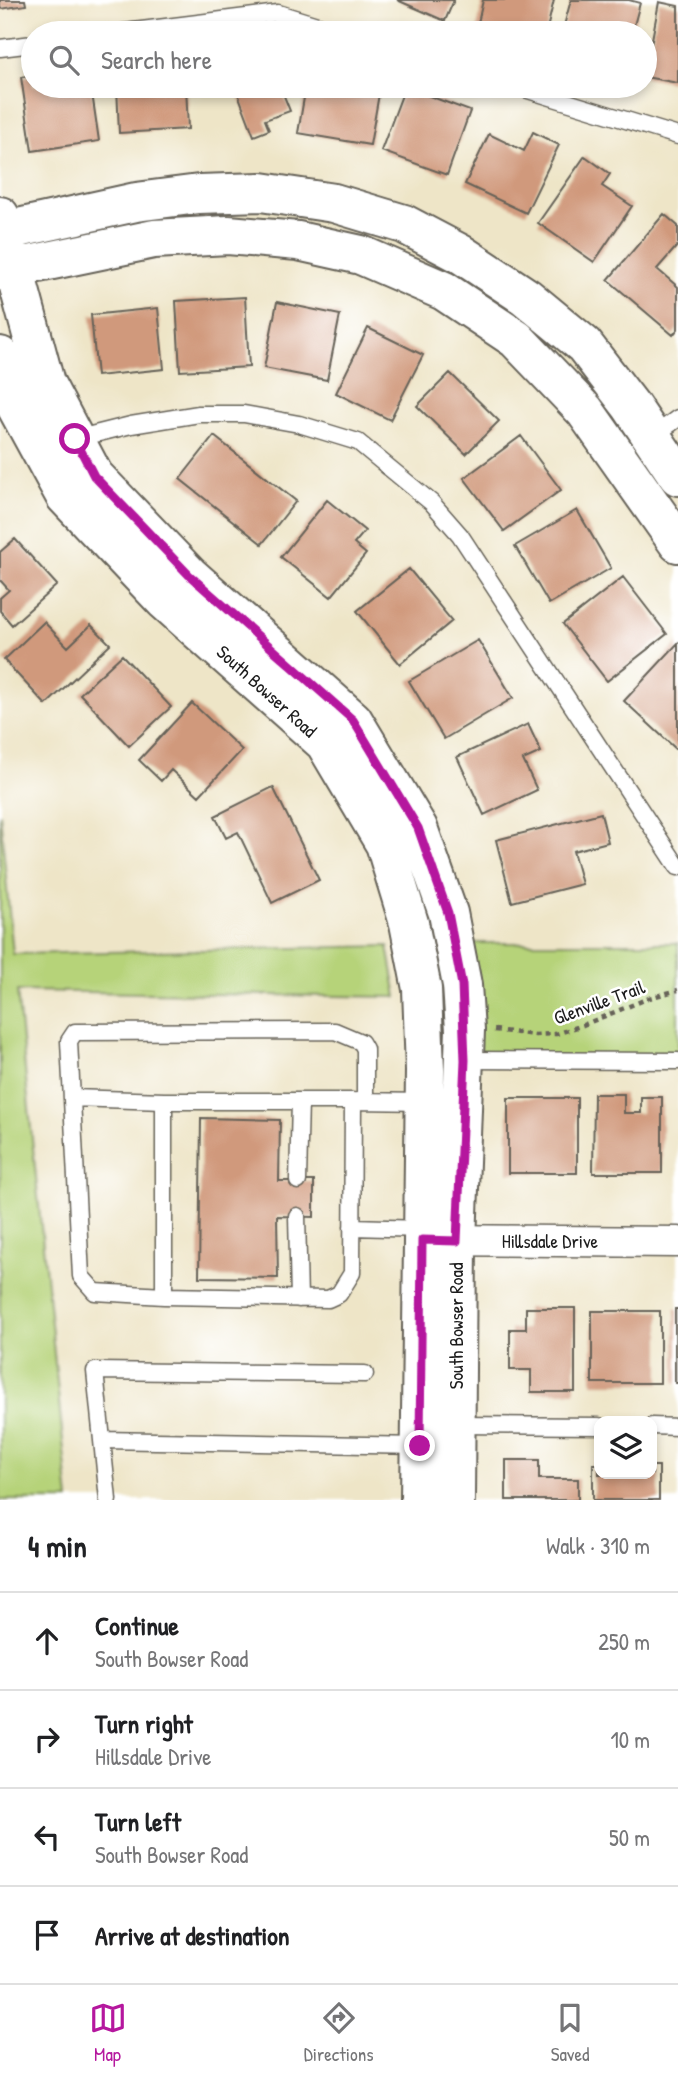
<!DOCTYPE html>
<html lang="en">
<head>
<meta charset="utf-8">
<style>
  :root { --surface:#fff; --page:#f6f6f6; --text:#202124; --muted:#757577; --line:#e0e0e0; --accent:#b5179e }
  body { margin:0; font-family:"Patrick Hand",sans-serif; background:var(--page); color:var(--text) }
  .controls { position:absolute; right:21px; bottom:21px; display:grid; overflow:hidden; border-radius:14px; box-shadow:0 4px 10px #0003 }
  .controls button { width:63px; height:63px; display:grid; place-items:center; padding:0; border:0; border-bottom:2px solid var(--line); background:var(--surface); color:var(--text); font:35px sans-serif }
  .stop { position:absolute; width:21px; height:21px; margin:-16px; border:5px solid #b5179e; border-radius:50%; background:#fff }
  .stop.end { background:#b5179e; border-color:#fff; box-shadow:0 2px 7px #0008 }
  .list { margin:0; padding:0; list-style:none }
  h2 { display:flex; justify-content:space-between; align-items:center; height:91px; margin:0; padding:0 28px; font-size:30px }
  h2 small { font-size:23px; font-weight:400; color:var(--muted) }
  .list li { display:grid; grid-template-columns:46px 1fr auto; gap:21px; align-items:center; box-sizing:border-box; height:98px; padding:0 28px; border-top:2px solid var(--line) }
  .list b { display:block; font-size:26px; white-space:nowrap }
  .list p { margin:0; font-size:23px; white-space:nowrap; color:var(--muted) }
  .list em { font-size:23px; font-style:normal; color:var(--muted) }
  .icon { flex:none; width:38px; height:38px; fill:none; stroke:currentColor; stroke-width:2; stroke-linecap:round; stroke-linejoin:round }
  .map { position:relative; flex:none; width:678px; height:1500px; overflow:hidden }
  .search { position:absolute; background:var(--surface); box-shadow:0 4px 10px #0003; left:21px; right:21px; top:21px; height:77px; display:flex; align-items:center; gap:18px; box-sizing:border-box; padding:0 24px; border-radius:38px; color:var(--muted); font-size:26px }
  .sheet { height:483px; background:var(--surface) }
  nav { display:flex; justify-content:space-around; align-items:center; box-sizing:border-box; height:98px; border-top:2px solid var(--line); background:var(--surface); font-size:19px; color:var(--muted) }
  nav a { display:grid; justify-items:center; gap:4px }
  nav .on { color:var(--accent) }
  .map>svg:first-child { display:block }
  .green { fill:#b6d379; stroke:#69784a; stroke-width:2 }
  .building { fill:#d0997b }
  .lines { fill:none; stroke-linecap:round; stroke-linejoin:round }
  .service-casing { stroke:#666258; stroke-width:19 }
  .minor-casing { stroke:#666258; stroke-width:33 }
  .tertiary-casing { stroke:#666258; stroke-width:42 }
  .path { stroke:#666258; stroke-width:4.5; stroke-dasharray:5 5; stroke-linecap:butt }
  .service { stroke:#fff; stroke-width:16 }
  .minor { stroke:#fff; stroke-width:30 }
  .tertiary { stroke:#fff; stroke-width:38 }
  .route { stroke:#b5179e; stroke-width:9 }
  .labels { text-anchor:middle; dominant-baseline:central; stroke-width:5; stroke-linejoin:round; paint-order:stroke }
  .street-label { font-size:19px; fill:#1c1c1c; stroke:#fff }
</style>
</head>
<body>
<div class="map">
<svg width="678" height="1500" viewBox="0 0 678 1500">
  <rect width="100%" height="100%" fill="#fff"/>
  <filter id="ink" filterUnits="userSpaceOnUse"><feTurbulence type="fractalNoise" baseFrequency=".0143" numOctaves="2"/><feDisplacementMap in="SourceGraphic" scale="14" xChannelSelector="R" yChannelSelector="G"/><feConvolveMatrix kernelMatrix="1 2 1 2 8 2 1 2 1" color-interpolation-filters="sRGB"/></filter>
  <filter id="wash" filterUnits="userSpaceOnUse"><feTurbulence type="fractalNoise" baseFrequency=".00686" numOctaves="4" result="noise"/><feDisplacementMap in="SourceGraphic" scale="28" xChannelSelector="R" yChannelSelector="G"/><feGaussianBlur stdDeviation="1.57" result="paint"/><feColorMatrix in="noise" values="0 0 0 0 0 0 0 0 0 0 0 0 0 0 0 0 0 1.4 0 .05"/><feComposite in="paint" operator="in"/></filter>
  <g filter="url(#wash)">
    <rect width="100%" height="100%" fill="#eee5c7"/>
    <path class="green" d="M0 813 13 954 388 946 397 997 17 991 69 1500H0Z
      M470 943H678V1061L478 1060Z"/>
    <g id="blocks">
      <path class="building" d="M0 0H25L26 5 0 9Z
        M397 0H454L445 21Z
        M483 0H554L546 33H501L477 28Z
        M571 0H629L640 3 632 33H562Z
        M659 2 678 6V83L645 77Z
        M33 75V86H50L51 92 91 86 99 141 32 151 21 77Z
        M117 86H186L188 129 119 133Z
        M235 86H280L290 111 265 120 269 130 254 136Z
        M306 86H338L379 94 370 145 298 133Z
        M405 87 470 111 447 175 381 151Z
        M533 132 559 145 526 213 465 184 489 134 524 151Z
        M585 156 610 174 602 186 632 206 594 262 538 223Z
        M664 214 678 226V245L657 269 678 287V329L673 335 608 280Z
        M245 297 249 367 180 371 176 301Z
        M277 302 340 315 327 380 264 368Z
        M158 308 164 369 97 376 91 315Z
        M368 328 423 355 390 420 336 393Z
        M450 373 499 421 466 454 417 406Z
        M214 436 296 501 262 544 180 479Z
        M521 436 561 490 504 531 464 478Z
        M327 500 365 531 354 544 366 554 331 597 281 557Z
        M577 510 611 568 549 604 515 546Z
        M15 539 57 585 12 625 0 611V598L9 590 0 580V552Z
        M409 569 452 621 400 664 357 611Z
        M623 577 667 634 607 681 563 624Z
        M44 622 68 647 91 625 110 644 46 705 4 660Z
        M478 640 513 698 444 739 409 681Z
        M678 643V747L676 749 624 701Z
        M122 655 171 707 129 746 80 694Z
        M192 703 242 750 199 796 171 770 161 781 139 760Z
        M528 724 541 752 523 760 537 790 484 815 457 757Z
        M273 787 319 880 272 903 238 832 226 838 215 816Z
        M601 813 608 842 573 851 582 884 512 902 496 840Z
        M594 1094H624V1113H641V1097H662V1173H593Z
        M508 1098H577V1173H508Z
        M201 1118 280 1120 279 1181H314V1217L277 1216 278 1278 199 1277Z
        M526 1308H575V1392H531V1370H510V1329H526Z
        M675 1309H678V1383H675Z
        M592 1311H660V1383H592Z
        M506 1460H539V1479H578V1500H506Z
        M593 1464H599V1474H652V1466H659V1500H593Z"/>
    </g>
  </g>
  <g filter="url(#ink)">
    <use href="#blocks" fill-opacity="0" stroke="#666258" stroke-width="2"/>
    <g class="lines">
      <defs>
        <path id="service" d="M117 33 278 13 343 33
          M0 48 33 44
          M515 86 678 136
          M651 438 678 418
          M75 439 131 425 199 414H244L299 424 358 442 432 503 460 535 678 867
          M465 1060 678 1061
          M72 1098 164 1101
          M164 1101H353L352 1273 339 1294 328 1299 164 1296Z
          M357 1101 425 1102
          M298 1181 300 1101
          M297 1216 299 1299
          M352 1227 422 1229
          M164 1296 95 1292 81 1276 69 1041 75 1032 335 1031 361 1042 365 1049V1101
          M456 1425 599 1426
          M652 1426 678 1427
          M102 1440 420 1446
          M108 1500 95 1371 365 1374"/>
        <path id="minor" d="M436 1240 678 1242"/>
        <path id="tertiary" d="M0 216 45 383 94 476 189 575 353 720 418 828 448 913 462 985 465 1030 457 1241 455 1500
          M0 232 136 202 199 194 261 192 334 203 404 224 461 254 526 297 584 345 631 406 678 476
          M0 271 154 239 228 235 298 241 361 255 444 291 516 339 585 411 678 543
          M0 356 11 397 65 496 164 600 325 743 385 844 409 923 422 989 425 1070 420 1500"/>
      </defs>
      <use href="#service" class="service-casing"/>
      <use href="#minor" class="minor-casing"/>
      <use href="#tertiary" class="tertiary-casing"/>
      <path class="path" d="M494 1030 535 1035 556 1034 583 1025 649 998 678 990"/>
      <use href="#service" class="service"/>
      <use href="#minor" class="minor"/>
      <use href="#tertiary" class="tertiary"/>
    </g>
  </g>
  <g class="lines" filter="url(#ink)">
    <path class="route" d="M75 439 94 476 189 575 353 720 418 828 448 913 462 985 465 1060 457 1241 422 1240 420 1446"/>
  </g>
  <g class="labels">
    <g class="street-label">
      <text transform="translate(267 691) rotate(42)">South Bowser Road</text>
      <text transform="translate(599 1002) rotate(-20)">Glenville Trail</text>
      <text x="550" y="1241">Hillsdale Drive</text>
      <text transform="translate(456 1326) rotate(-90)">South Bowser Road</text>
    </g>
  </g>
</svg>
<div class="controls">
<button><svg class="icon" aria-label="layers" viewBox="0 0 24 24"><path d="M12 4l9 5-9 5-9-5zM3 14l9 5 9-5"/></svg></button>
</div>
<div class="stop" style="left:75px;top:439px"></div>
<div class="stop end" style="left:420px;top:1446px"></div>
<div class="search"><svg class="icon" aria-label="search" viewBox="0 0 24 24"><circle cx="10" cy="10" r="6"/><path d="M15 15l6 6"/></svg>Search here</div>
</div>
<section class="sheet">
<h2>4 min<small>Walk · 310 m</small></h2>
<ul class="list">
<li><svg class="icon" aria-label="ahead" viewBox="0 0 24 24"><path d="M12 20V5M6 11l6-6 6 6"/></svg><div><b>Continue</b><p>South Bowser Road</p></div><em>250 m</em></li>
<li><svg class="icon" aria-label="right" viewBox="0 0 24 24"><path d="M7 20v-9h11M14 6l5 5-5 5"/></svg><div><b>Turn right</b><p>Hillsdale Drive</p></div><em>10 m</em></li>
<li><svg class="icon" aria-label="left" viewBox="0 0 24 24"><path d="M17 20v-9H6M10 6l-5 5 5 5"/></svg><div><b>Turn left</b><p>South Bowser Road</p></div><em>50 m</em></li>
<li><svg class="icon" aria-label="arrive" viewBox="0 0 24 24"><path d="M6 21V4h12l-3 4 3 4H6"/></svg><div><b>Arrive at destination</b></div></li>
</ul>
</section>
<nav>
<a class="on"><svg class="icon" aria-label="map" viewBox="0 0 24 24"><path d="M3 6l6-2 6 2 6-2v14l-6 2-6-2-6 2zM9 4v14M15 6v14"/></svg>Map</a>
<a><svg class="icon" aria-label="directions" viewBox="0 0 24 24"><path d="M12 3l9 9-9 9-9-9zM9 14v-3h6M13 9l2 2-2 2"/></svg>Directions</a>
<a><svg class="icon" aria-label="saved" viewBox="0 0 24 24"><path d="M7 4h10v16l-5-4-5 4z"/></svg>Saved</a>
</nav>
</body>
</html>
